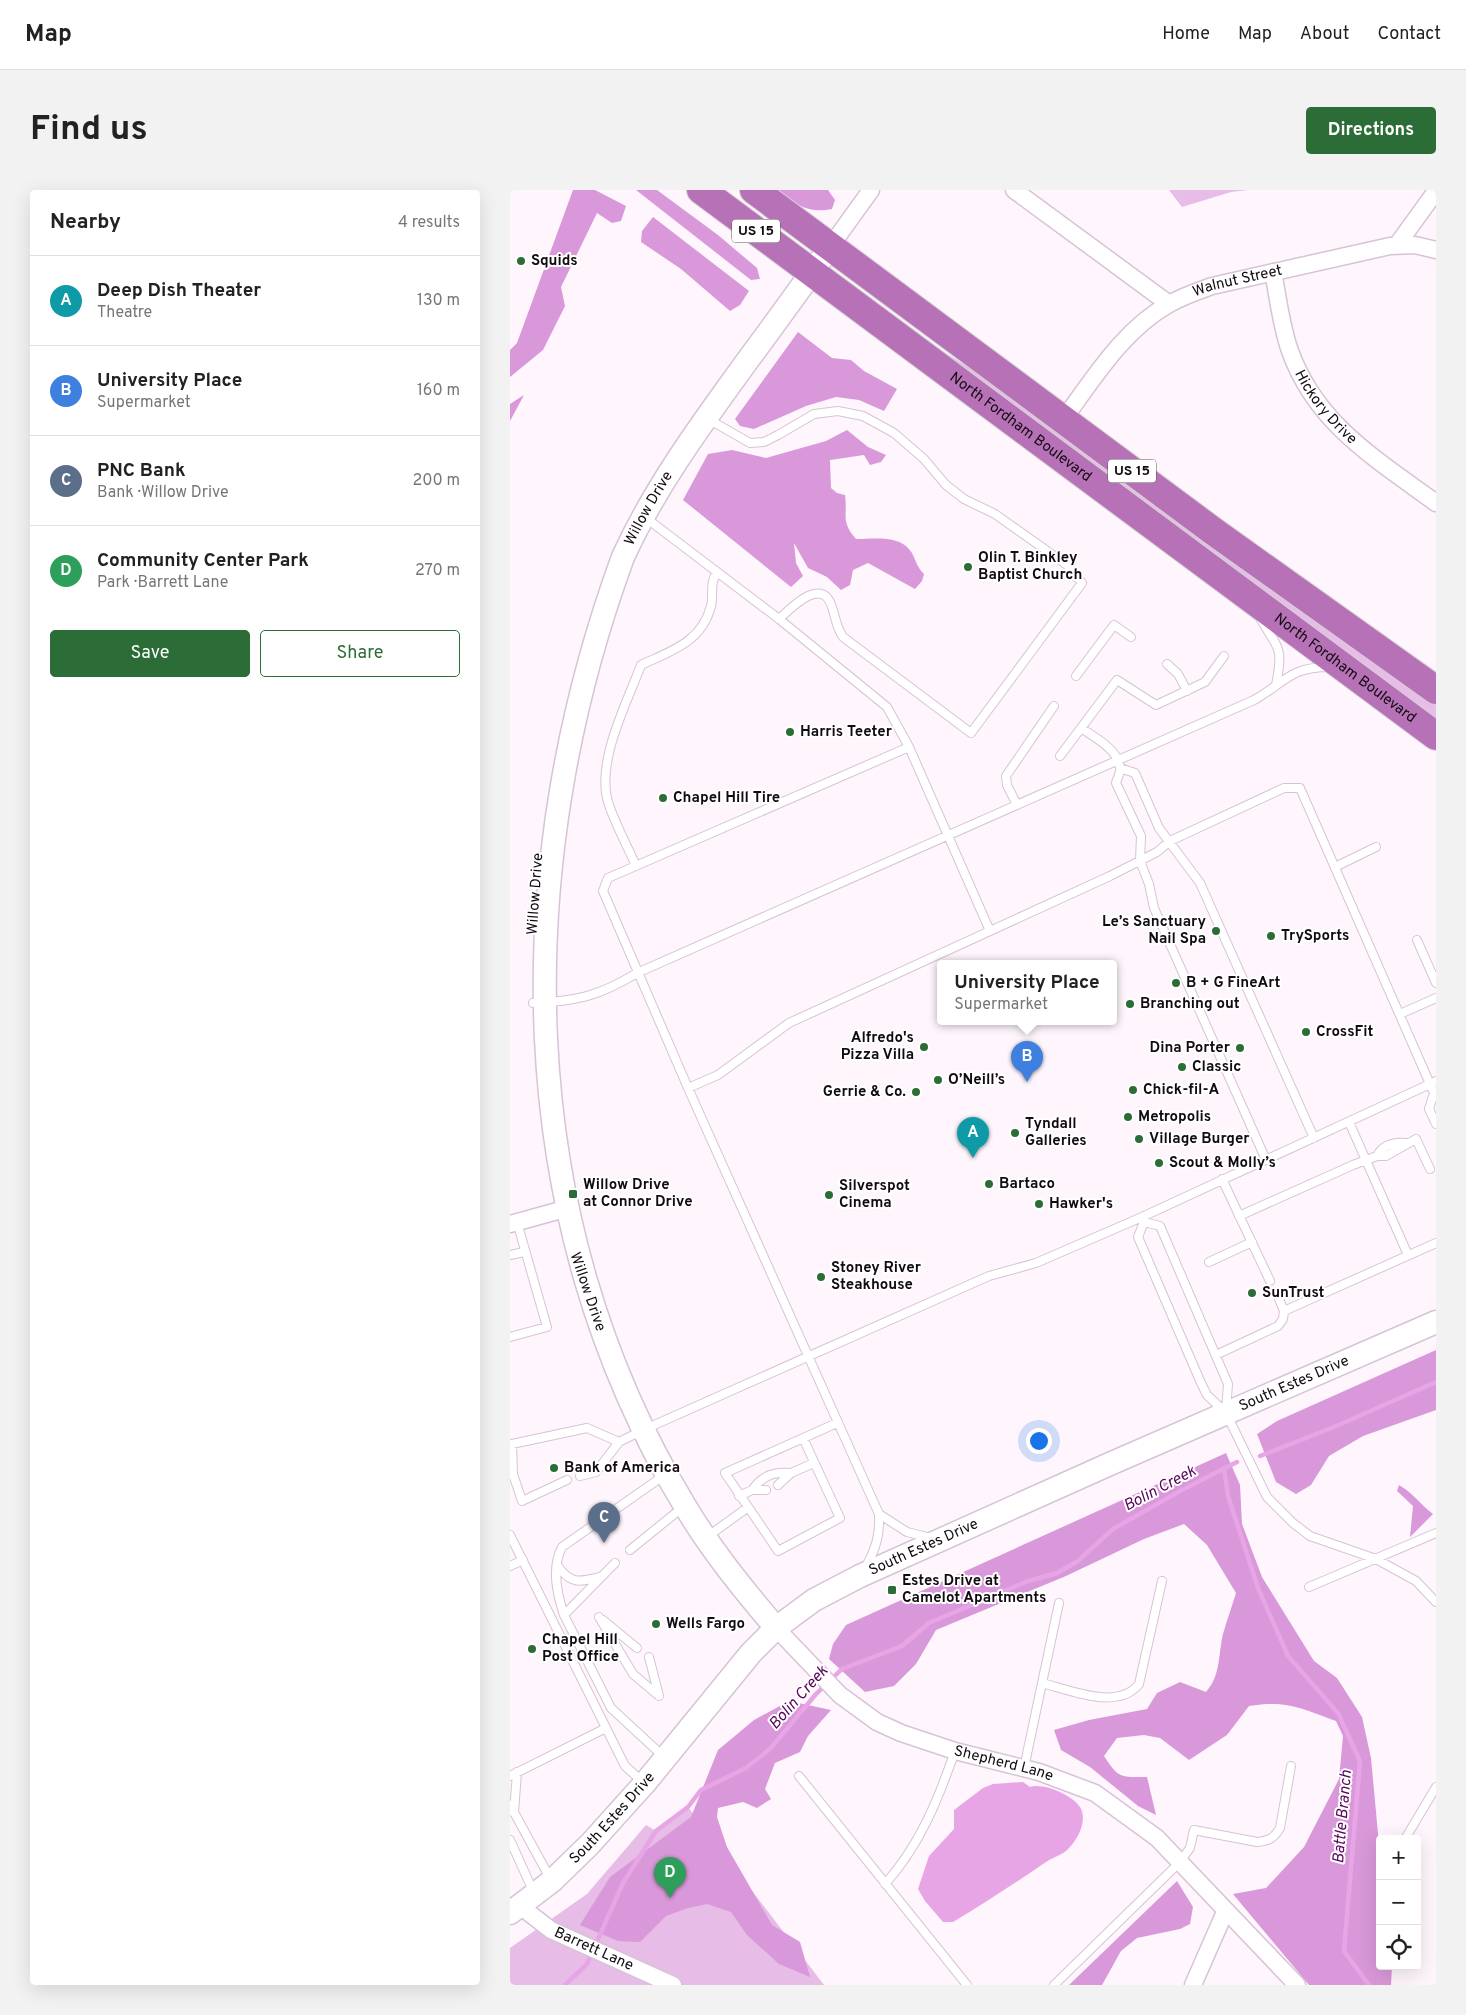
<!DOCTYPE html>
<html lang="en">
<head>
<meta charset="utf-8">
<style>
  :root { --surface:#fff; --page:#f2f2f2; --text:#222; --muted:#767676; --line:#e0e0e0; --accent:#2c6d37 }
  body { margin:0; font-family:Overpass,sans-serif; background:var(--page); color:var(--text) }
  .controls { position:absolute; right:15px; bottom:15px; display:grid; overflow:hidden; border-radius:5px; box-shadow:0 5px 20px #0002 }
  .controls button { width:45px; height:45px; display:grid; place-items:center; padding:0; border:0; border-bottom:1px solid var(--line); background:var(--surface); color:var(--text); font:25px sans-serif }
  .you { position:absolute; left:528px; top:1250px; width:18px; height:18px; margin:-12px; border:4px solid #fff; border-radius:50%; background:#1a73e8; box-shadow:0 0 0 8px #1a73e833 }
  .badge { display:grid; place-items:center; width:32px; height:32px; border-radius:50%; background:var(--accent); color:#fff; font-size:16px; font-weight:700 }
  .pin { position:absolute; translate:-50% -41px; filter:drop-shadow(0 1px 2px #0008) }
  .pin::after { content:''; position:absolute; top:26px; width:18px; height:15px; background:inherit; clip-path:polygon(0 0,100% 0,50% 100%) }
  .popup { position:absolute; left:427px; top:770px; width:180px; height:65px; box-sizing:border-box; display:grid; place-content:center; border-radius:5px; background:var(--surface); filter:drop-shadow(0 1px 4px #0005); font-size:16px; white-space:nowrap; color:var(--muted) }
  .popup b { font-size:19px; color:var(--text) }
  .popup::after { content:''; position:absolute; left:50%; top:100%; margin-left:-10px; border:10px solid transparent; border-top-color:var(--surface) }
  .list { margin:0; padding:0; list-style:none }
  h2 { display:flex; justify-content:space-between; align-items:center; height:65px; margin:0; padding:0 20px; font-size:21px }
  h2 small { font-size:16px; font-weight:400; color:var(--muted) }
  .list li { display:grid; grid-template-columns:32px 1fr auto; gap:15px; align-items:center; box-sizing:border-box; height:90px; padding:0 20px; border-top:1px solid var(--line) }
  .list b { display:block; font-size:19px; white-space:nowrap }
  .list p { margin:0; font-size:16px; white-space:nowrap; color:var(--muted) }
  .list em { font-size:16px; font-style:normal; color:var(--muted) }
  .actions { display:flex; gap:10px; padding:15px 20px }
  .actions a { flex:1; padding:11px 0; border:1px solid var(--accent); border-radius:5px; text-align:center; font-size:18px; color:var(--accent) }
  .actions .main { background:var(--accent); color:#fff }
  .icon { flex:none; width:28px; height:28px; fill:none; stroke:currentColor; stroke-width:2; stroke-linecap:round; stroke-linejoin:round }
  .map { position:relative; flex:none; width:926px; height:1795px; overflow:hidden; border-radius:5px }
  header { display:flex; align-items:center; gap:30px; box-sizing:border-box; height:70px; padding:0 25px; background:var(--surface); border-bottom:1px solid var(--line) }
  header strong { font-size:24px }
  nav { display:flex; gap:28px; margin-inline-start:auto; font-size:18px }
  .intro { display:flex; align-items:center; justify-content:space-between; box-sizing:border-box; height:120px; padding:0 30px }
  h1 { margin:0; font-size:35px }
  .button { padding:12px 22px; border-radius:5px; background:var(--accent); color:#fff; font-size:18px; font-weight:700 }
  main { display:flex; gap:30px; padding:0 30px }
  aside { flex:1; background:var(--surface); border-radius:5px; box-shadow:0 5px 20px #0002 }
  .map>svg:first-child { display:block }
  .green { fill:#e7bce6 }
  .forest { fill:#d998d9 }
  .water { fill:#e7a5e6 }
  .lines { fill:none; stroke-linecap:round; stroke-linejoin:round }
  .stream { stroke:#e7a5e6; stroke-width:4.5 }
  .lane-casing { stroke:#d7c3d7; stroke-width:10 }
  .street-casing { stroke:#d7c3d7; stroke-width:19 }
  .secondary-casing { stroke:#d7c3d7; stroke-width:25 }
  .highway-casing { stroke:#d4d3d4; stroke-width:30 }
  .lane { stroke:#fff; stroke-width:8 }
  .street { stroke:#fff; stroke-width:16 }
  .secondary { stroke:#fff; stroke-width:22 }
  .highway { stroke:#b771b6; stroke-width:28 }
  .poi-dot { fill:#2c6d37; stroke:#fff; stroke-width:2 }
  .labels { text-anchor:middle; dominant-baseline:central; stroke-width:4; stroke-linejoin:round; paint-order:stroke }
  .shield { fill:#fff; stroke:#595459; stroke-width:1 }
  .shield-label { font-size:14px; font-weight:bold; fill:#120b12 }
  .poi-label { font-size:15px; font-weight:bold; fill:#120b12; stroke:#fff; text-anchor:start }
  .street-label { font-size:15px; fill:#120b12; stroke:#fff }
  .water-label { font-size:16px; font-style:italic; fill:#57065a; stroke:#fff }
</style>
</head>
<body>
<header>
<strong>Map</strong>
<nav><a>Home</a><a>Map</a><a>About</a><a>Contact</a></nav>
</header>
<div class="intro"><h1>Find us</h1><a class="button">Directions</a></div>
<main>
<aside>
<h2>Nearby<small>4 results</small></h2>
<ul class="list">
<li><span class="badge" style="background:#0f9aa8">A</span><div><b>Deep Dish Theater</b><p>Theatre</p></div><em>130 m</em></li>
<li><span class="badge" style="background:#3f7fe0">B</span><div><b>University Place</b><p>Supermarket</p></div><em>160 m</em></li>
<li><span class="badge" style="background:#5c6f8a">C</span><div><b>PNC Bank</b><p>Bank · Willow Drive</p></div><em>200 m</em></li>
<li><span class="badge" style="background:#2e9e5b">D</span><div><b>Community Center Park</b><p>Park · Barrett Lane</p></div><em>270 m</em></li>
</ul>
<div class="actions"><a class="main">Save</a><a>Share</a></div>
</aside>
<div class="map">
<svg width="926" height="1795" viewBox="0 0 926 1795">
  <rect width="100%" height="100%" fill="#fef5fd"/>
  <path class="green" d="M659 0H738L721 2 672 17Z
    M333 90 338 91 353 102 434 162 518 214 926 509V537Z
    M178 1617 314 1795H0V1758L77 1704 136 1635 146 1641Z"/>
  <path class="forest" d="M63 0H85L116 16 111 31 102 33 87 23 51 97 55 116 33 160 0 187V160L7 153Z
    M126 0H147L208 45 247 78 250 89 241 90Z
    M266 0H318L325 10 322 19C298 24 285 14 266 0Z
    M143 27 239 101 230 115 220 121 171 79 131 52 132 41Z
    M288 142 322 168 341 170 354 181 387 199 374 221 349 210 326 207 296 216 244 239 230 236 225 229Z
    M14 205 0 231V214Z
    M337 240 358 257 376 265 371 272 360 275 354 265 320 270 321 298 327 303 335 305C338 325 330 331 346 349 364 349 391 344 402 363 406 371 407 377 414 384L412 391 405 399 358 373 343 380 340 395 331 400 317 387 298 378 284 353 286 373 293 386 281 397 173 310 198 264 222 260 256 268 316 251Z
    M926 1160V1220L853 1246 819 1266 801 1295 786 1304 766 1292 747 1244 767 1231Z
    M716 1263 730 1295 732 1334 752 1387 804 1471 827 1488 852 1527 861 1568 870 1665V1776H882L881 1795H799L723 1704 756 1698 794 1657 829 1589 833 1546 826 1531C791 1518 776 1510 739 1516L717 1545 679 1570 650 1548 634 1545 607 1548 594 1566C609 1589 610 1587 637 1587L646 1625 628 1616 580 1577 551 1560 544 1540 579 1530 637 1519 647 1503 670 1492 696 1502C711 1485 708 1465 713 1444 717 1430 722 1416 726 1403L697 1355 674 1334 634 1349 556 1386 426 1440 406 1474 384 1496 355 1502 319 1469 323 1454 336 1435Z
    M889 1295C902 1302 911 1315 923 1324L900 1347 903 1316 887 1301Z
    M279 1511 321 1520 298 1546 290 1562 265 1573 255 1599 261 1609 247 1618 233 1612 208 1618 207 1627 217 1657 262 1735 290 1752 300 1787 269 1774 237 1745 221 1722 197 1714 178 1718 156 1726 130 1752 108 1751 70 1735 100 1687 181 1627 208 1560 244 1530Z
    M667 1691 683 1717 680 1734 670 1739 627 1748 611 1761 592 1795H559Z"/>
  <path class="water" d="M513 1592 520 1597C532 1592 563 1605 570 1617 578 1630 568 1649 559 1658 553 1665 543 1667 536 1672 505 1693 475 1713 443 1732H433L415 1711 408 1699 419 1666 444 1639V1620L473 1598 483 1594Z"/>
  <g class="lines">
    <path class="stream" d="M750 1266 824 1237 926 1192
      M714 1278 718 1306 748 1398 778 1466 828 1523 850 1571 834 1761 859 1795
      M55 1795 77 1774 113 1693 146 1641 178 1617 191 1600 236 1578 260 1559 306 1504 332 1479 392 1456 419 1433 518 1391 547 1383 568 1371 603 1339 672 1300 727 1272"/>
    <defs>
      <path id="lane" d="M198 229 240 253 254 252 268 245 304 224 328 221 353 226 384 243 414 269 436 295 454 309 485 324 557 375 572 393 461 543 333 447C326 437 326 429 322 417 312 385 281 418 269 429
        M136 328 269 429 377 517 399 557 480 741
        M750 428C768 459 774 456 766 495
        M657 474 668 484 677 501
        M566 486 604 435 621 447
        M571 538C584 547 609 560 610 578 611 582 607 589 606 593L631 646 630 671 639 694 644 718 756 970
        M550 566 607 490 646 515 695 492 714 466
        M610 578 625 583 649 638 690 693 804 948
        M507 615 497 595 496 586 544 516
        M126 676C117 655 105 634 98 612 86 571 117 513 131 475 161 461 192 452 201 416 204 404 199 394 207 382
        M825 677 866 657
        M907 750 926 793
        M23 813C68 811 89 806 127 783L744 510C775 493 779 477 819 477
        M890 824 926 808
        M926 891 920 894 924 903 919 919 926 934
        M178 898 208 885 279 833 600 686 647 662 660 651 774 598H790L920 894 632 1027
        M839 932 898 1065
        M867 966C873 954 884 952 896 953
        M712 989 760 1091
        M729 1026 843 975 867 966H876L906 949 920 979
        M634 1032 628 1047 691 1193 697 1205 716 1223 757 1307 783 1333 800 1346 866 1369 906 1391 926 1412
        M0 1065 14 1062
        M699 1072 742 1052
        M769 1109 774 1121
        M0 1147 37 1137 7 1032
        M706 1165 768 1136 773 1129 774 1121 926 1053
        M293 1248 330 1328 268 1361 215 1283 327 1233
        M70 1286 86 1282 109 1252 133 1240 479 1086 526 1073 632 1027 634 1032 650 1036 718 1194 716 1221
        M57 1290 12 1311 3 1284 2 1254 77 1238 109 1252
        M268 1295 281 1283 304 1273
        M242 1300C253 1285 263 1282 281 1283
        M229 1306 242 1300H256
        M369 1324 397 1342 421 1348
        M0 1345 115 1576 133 1592
        M197 1347 237 1318
        M120 1360 173 1317
        M47 1375C61 1395 69 1392 90 1387
        M0 1376 13 1370
        M355 1378C366 1359 370 1345 369 1324L178 898 93 701 98 688 399 557
        M799 1397 926 1343
        M54 1425 105 1373
        M89 1427 123 1484 149 1506
        M93 1430 127 1458
        M139 1467 149 1506
        M532 1493C560 1500 608 1521 629 1494L652 1391
        M154 1567 101 1518 54 1425C47 1404 41 1378 52 1357L156 1284
        M514 1578 549 1413
        M0 1586 96 1538
        M289 1586 457 1795
        M0 1615 41 1690
        M4 1623 7 1582
        M895 1649 926 1597
        M0 1650 24 1703
        M375 1694C410 1655 428 1610 445 1561
        M544 1795 669 1673 680 1658 684 1640 747 1652C759 1651 764 1648 770 1638L781 1576"/>
      <g id="street">
        <path d="M504 0 659 114"/>
        <path d="M887 55 926 1"/>
        <path d="M320 57 361 0"/>
        <path id="s1" d="M763 82C768 107 771 136 780 161 806 234 866 269 926 313"/>
        <path id="s2" d="M553 230C584 188 613 140 659 114 673 106 688 101 702 96L880 56 905 55 926 60"/>
        <path d="M0 1034 51 1020"/>
        <path id="s3" d="M266 1438 330 1505 367 1532 391 1543 445 1561 529 1582 585 1603 647 1648 787 1795"/>
        <path id="s4" d="M10 1716 41 1740 163 1795"/>
        <path d="M683 1795 715 1722"/>
      </g>
      <g id="secondary">
        <path id="s5" d="M266 1438C233 1399 201 1360 175 1316 0 1028 0 675 113 367 145 297 190 236 235 174 264 135 292 96 320 57"/>
        <path id="s6" d="M0 1723 42 1691 80 1654 135 1593 241 1463 266 1438 304 1410 350 1386 602 1273 926 1132"/>
      </g>
      <g id="highway">
        <path id="s7" d="M191 0 926 546"/>
        <path d="M244 0 703 341 926 500"/>
      </g>
    </defs>
    <use href="#lane" class="lane-casing"/>
    <use href="#street" class="street-casing"/>
    <use href="#secondary" class="secondary-casing"/>
    <use href="#highway" class="highway-casing"/>
    <use href="#lane" class="lane"/>
    <use href="#street" class="street"/>
    <use href="#secondary" class="secondary"/>
    <use href="#highway" class="highway"/>
  </g>
  <g class="poi-dot">
    <circle cx="11" cy="71" r="5"/>
    <circle cx="458" cy="377" r="5"/>
    <circle cx="280" cy="542" r="5"/>
    <circle cx="153" cy="608" r="5"/>
    <circle cx="706" cy="741" r="5"/>
    <circle cx="761" cy="746" r="5"/>
    <circle cx="666" cy="793" r="5"/>
    <circle cx="620" cy="814" r="5"/>
    <circle cx="796" cy="842" r="5"/>
    <circle cx="414" cy="857" r="5"/>
    <circle cx="730" cy="858" r="5"/>
    <circle cx="672" cy="877" r="5"/>
    <circle cx="428" cy="890" r="5"/>
    <circle cx="623" cy="900" r="5"/>
    <circle cx="406" cy="902" r="5"/>
    <circle cx="618" cy="927" r="5"/>
    <circle cx="505" cy="943" r="5"/>
    <circle cx="629" cy="949" r="5"/>
    <circle cx="649" cy="973" r="5"/>
    <circle cx="479" cy="994" r="5"/>
    <rect x="58" y="999" width="10" height="10" rx="2.5"/>
    <circle cx="319" cy="1005" r="5"/>
    <circle cx="529" cy="1014" r="5"/>
    <circle cx="311" cy="1087" r="5"/>
    <circle cx="742" cy="1103" r="5"/>
    <circle cx="44" cy="1278" r="5"/>
    <rect x="377" y="1395" width="10" height="10" rx="2.5"/>
    <circle cx="146" cy="1434" r="5"/>
    <circle cx="22" cy="1459" r="5"/>
  </g>
  <g class="labels">
    <g class="shield">
      <rect x="222" y="29.5" width="48" height="23" rx="4"/>
      <rect x="598" y="269.5" width="48" height="23" rx="4"/>
    </g>
    <g class="shield-label">
      <text x="246" y="41">US 15</text>
      <text x="622" y="281">US 15</text>
    </g>
    <g class="poi-label">
      <text x="21" y="71">Squids</text>
      <text x="468" y="368">Olin T. Binkley<tspan x="468" dy="17">Baptist Church</tspan></text>
      <text x="290" y="542">Harris Teeter</text>
      <text x="163" y="608">Chapel Hill Tire</text>
      <text x="696" y="732" text-anchor="end">Le’s Sanctuary<tspan x="696" dy="17">Nail Spa</tspan></text>
      <text x="771" y="746">TrySports</text>
      <text x="676" y="793">B + G FineArt</text>
      <text x="630" y="814">Branching out</text>
      <text x="806" y="842">CrossFit</text>
      <text x="404" y="848" text-anchor="end">Alfredo's<tspan x="404" dy="17">Pizza Villa</tspan></text>
      <text x="720" y="858" text-anchor="end">Dina Porter</text>
      <text x="682" y="877">Classic</text>
      <text x="438" y="890">O’Neill’s</text>
      <text x="633" y="900">Chick-fil-A</text>
      <text x="396" y="902" text-anchor="end">Gerrie &amp; Co.</text>
      <text x="628" y="927">Metropolis</text>
      <text x="515" y="934">Tyndall<tspan x="515" dy="17">Galleries</tspan></text>
      <text x="639" y="949">Village Burger</text>
      <text x="659" y="973">Scout &amp; Molly’s</text>
      <text x="489" y="994">Bartaco</text>
      <text x="73" y="995">Willow Drive<tspan x="73" dy="17">at Connor Drive</tspan></text>
      <text x="329" y="996">Silverspot<tspan x="329" dy="17">Cinema</tspan></text>
      <text x="539" y="1014">Hawker's</text>
      <text x="321" y="1078">Stoney River<tspan x="321" dy="17">Steakhouse</tspan></text>
      <text x="752" y="1103">SunTrust</text>
      <text x="54" y="1278">Bank of America</text>
      <text x="392" y="1391">Estes Drive at<tspan x="392" dy="17">Camelot Apartments</tspan></text>
      <text x="156" y="1434">Wells Fargo</text>
      <text x="32" y="1450">Chapel Hill<tspan x="32" dy="17">Post Office</tspan></text>
    </g>
    <g class="street-label">
      <text stroke="none"><textPath href="#s2" startOffset="231">Walnut Street</textPath></text>
      <text stroke="none"><textPath href="#s1" startOffset="148">Hickory Drive</textPath></text>
      <text stroke="none"><textPath href="#s7" startOffset="398">North Fordham Boulevard</textPath></text>
      <text stroke="none"><textPath href="#s5" startOffset="1191">Willow Drive</textPath></text>
      <text stroke="none"><textPath href="#s7" startOffset="802">North Fordham Boulevard</textPath></text>
      <text transform="translate(26 704) rotate(-86)">Willow Drive</text>
      <text transform="translate(77 1102) rotate(71)">Willow Drive</text>
      <text stroke="none"><textPath href="#s6" startOffset="965">South Estes Drive</textPath></text>
      <text stroke="none"><textPath href="#s6" startOffset="560">South Estes Drive</textPath></text>
      <text stroke="none"><textPath href="#s3" startOffset="272">Shepherd Lane</textPath></text>
      <text stroke="none"><textPath href="#s6" startOffset="140">South Estes Drive</textPath></text>
      <text stroke="none"><textPath href="#s4" startOffset="86">Barrett Lane</textPath></text>
    </g>
    <g class="water-label">
      <text transform="translate(650 1299) rotate(-28)">Bolin Creek</text>
      <text transform="translate(289 1508) rotate(-48)">Bolin Creek</text>
      <text transform="translate(833 1627) rotate(-85)">Battle Branch</text>
    </g>
  </g>
</svg>
<div class="controls">
<button>+</button>
<button>−</button>
<button><svg class="icon" aria-label="locate" viewBox="0 0 24 24"><circle cx="12" cy="12" r="6"/><path d="M12 2v4M12 18v4M2 12h4M18 12h4"/></svg></button>
</div>
<div class="you"></div>
<div class="pin badge" style="left:463px;top:968px;background:#0f9aa8">A</div>
<div class="pin badge" style="left:517px;top:892px;background:#3f7fe0">B</div>
<div class="popup"><b>University Place</b>Supermarket</div>
<div class="pin badge" style="left:94px;top:1353px;background:#5c6f8a">C</div>
<div class="pin badge" style="left:160px;top:1708px;background:#2e9e5b">D</div>
</div>
</main>
</body>
</html>
